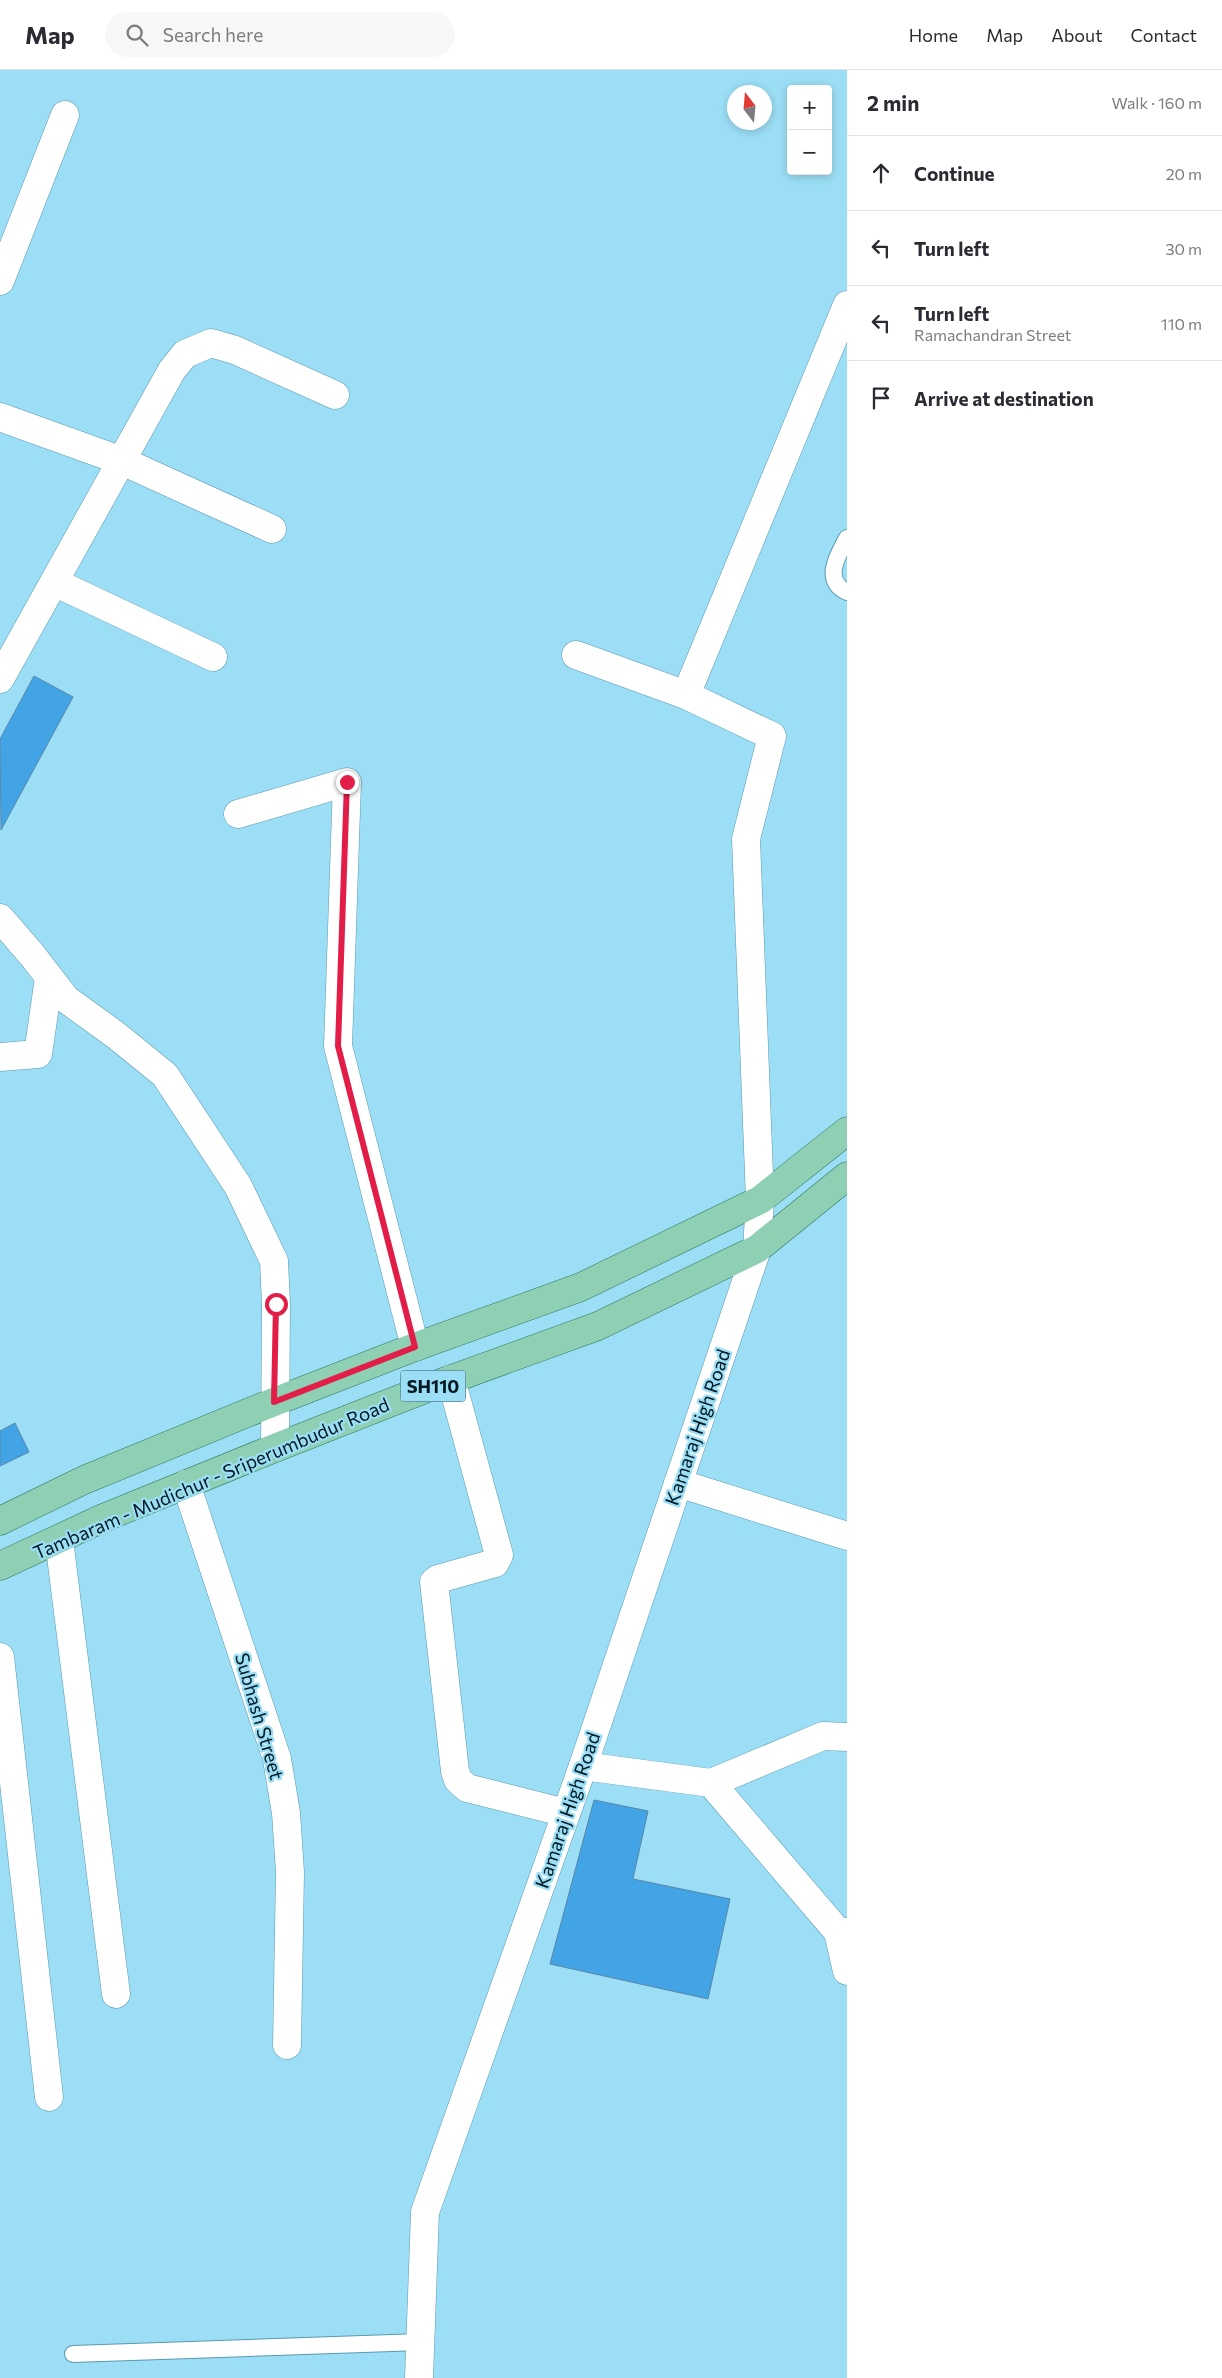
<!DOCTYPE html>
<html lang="en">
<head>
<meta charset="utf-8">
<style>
  :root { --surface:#fff; --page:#f7f7f7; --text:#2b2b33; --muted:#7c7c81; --line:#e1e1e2 }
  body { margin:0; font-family:Commissioner,sans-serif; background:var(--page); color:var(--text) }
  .controls { position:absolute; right:15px; top:15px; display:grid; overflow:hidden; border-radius:5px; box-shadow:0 2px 8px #0003 }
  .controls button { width:45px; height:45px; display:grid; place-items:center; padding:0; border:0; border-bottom:1px solid var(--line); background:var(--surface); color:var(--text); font:25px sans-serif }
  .compass { position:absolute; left:727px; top:15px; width:45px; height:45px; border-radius:50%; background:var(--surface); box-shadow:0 2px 8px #0003; rotate:344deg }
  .stop { position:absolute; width:15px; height:15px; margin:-11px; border:4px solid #e11d48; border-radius:50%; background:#fff }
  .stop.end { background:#e11d48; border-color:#fff; box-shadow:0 1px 5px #0008 }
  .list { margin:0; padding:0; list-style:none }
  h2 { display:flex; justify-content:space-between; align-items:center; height:65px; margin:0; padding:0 20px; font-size:21px }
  h2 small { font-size:16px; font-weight:400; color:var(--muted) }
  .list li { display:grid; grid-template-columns:32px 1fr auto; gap:15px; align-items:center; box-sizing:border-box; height:75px; padding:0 20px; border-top:1px solid var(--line) }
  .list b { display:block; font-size:19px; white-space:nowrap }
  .list p { margin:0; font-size:16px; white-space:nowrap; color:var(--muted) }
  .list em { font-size:16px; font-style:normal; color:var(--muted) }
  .icon { flex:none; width:28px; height:28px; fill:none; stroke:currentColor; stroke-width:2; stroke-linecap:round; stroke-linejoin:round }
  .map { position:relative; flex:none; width:847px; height:2308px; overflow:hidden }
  header { display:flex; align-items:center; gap:30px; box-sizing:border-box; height:70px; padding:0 25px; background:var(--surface); border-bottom:1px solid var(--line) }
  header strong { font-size:24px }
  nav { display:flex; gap:28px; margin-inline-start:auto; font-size:18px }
  .search { width:350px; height:45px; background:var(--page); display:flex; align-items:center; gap:12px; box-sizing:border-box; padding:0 18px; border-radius:28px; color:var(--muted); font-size:19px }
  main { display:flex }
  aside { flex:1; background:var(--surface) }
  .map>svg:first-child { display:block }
  .building { fill:#42a4e4; stroke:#5787aa }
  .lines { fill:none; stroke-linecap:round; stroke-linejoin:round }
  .lane-casing { stroke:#599ab0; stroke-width:18 }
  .street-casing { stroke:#599ab0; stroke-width:29 }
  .secondary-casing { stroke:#599ab0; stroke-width:29 }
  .primary-casing { stroke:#2d7b5f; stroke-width:29 }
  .lane { stroke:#fff; stroke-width:16 }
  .street { stroke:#fff; stroke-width:28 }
  .secondary { stroke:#fff; stroke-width:28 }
  .primary { stroke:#8fcfb3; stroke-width:28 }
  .route { stroke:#e11d48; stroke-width:6 }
  .labels { text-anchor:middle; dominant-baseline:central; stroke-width:4.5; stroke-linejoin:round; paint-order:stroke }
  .shield { fill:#9bdef5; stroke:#2e5562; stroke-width:1 }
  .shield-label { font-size:18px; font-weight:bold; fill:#001a23 }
  .street-label { font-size:19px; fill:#001a23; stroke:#9bdef5 }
</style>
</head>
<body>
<header>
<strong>Map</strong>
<div class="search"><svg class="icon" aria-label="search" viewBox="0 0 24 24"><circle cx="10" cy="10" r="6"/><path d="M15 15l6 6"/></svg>Search here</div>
<nav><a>Home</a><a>Map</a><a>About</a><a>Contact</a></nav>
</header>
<main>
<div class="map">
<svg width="847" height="2308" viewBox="0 0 847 2308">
  <rect width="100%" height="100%" fill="#9bdef5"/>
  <path class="building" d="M34 606 73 627 1 760 0 669Z
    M15 1353 29 1382 0 1396V1361Z
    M594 1730 648 1741 633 1809 730 1829 708 1929 550 1894Z"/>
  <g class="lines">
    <defs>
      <path id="lane" d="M847 468C838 485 822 510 847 522
        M73 2284 421 2272"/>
      <path id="street" d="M0 211 65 45
        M0 347 122 391 272 459
        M54 512 213 587
        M576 585 686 625 772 666 746 769 760 1130
        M0 609 172 300 185 284 211 273 235 280 335 325
        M686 625 847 235
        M238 744 347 712 338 976 415 1277
        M0 848 32 885 66 929 117 966 165 1005 238 1116 274 1191 276 1234 275 1378
        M0 987 38 984 49 908
        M451 1309 499 1485 495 1493 438 1509 434 1512 455 1701 458 1710 467 1718 566 1743
        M678 1413 847 1466
        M186 1414 277 1689 286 1743 290 1802 287 1975
        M59 1470 116 1924
        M0 1587 49 2027
        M583 1696 711 1713 838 1862H847
        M711 1713 823 1666 847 1667
        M838 1862 847 1901"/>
      <path id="secondary" d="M419 2308 425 2142 583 1696 757 1179 760 1130"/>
      <path id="primary" d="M0 1451 84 1410 274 1332 415 1277 581 1217 760 1130 847 1061
        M0 1496 101 1449 275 1378 430 1317 598 1256 757 1179 847 1106"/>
    </defs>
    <use href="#lane" class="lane-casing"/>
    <use href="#street" class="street-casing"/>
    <use href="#secondary" class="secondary-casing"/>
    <use href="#primary" class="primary-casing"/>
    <use href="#lane" class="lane"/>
    <use href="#street" class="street"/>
    <use href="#secondary" class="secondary"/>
    <use href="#primary" class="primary"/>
  </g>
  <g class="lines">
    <path class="route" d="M276 1234 274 1332 415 1277 338 976 347 712"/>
  </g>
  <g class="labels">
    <rect class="shield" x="400.5" y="1300.5" width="65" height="31" rx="4"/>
    <g class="shield-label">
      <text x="433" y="1316">SH110</text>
    </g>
    <g class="street-label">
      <text transform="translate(697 1357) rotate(-71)">Kamaraj High Road</text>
      <text transform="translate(211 1408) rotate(-23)">Tambaram - Mudichur - Sriperumbudur Road</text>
      <text transform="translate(260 1646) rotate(74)">Subhash Street</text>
      <text transform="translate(567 1740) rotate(-71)">Kamaraj High Road</text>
    </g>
  </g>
</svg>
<div class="controls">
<button>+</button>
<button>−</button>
</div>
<svg class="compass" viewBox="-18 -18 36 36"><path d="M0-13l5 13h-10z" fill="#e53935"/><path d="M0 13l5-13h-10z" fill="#7c7c81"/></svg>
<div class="stop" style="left:276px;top:1234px"></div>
<div class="stop end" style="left:347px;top:712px"></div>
</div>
<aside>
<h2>2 min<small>Walk · 160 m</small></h2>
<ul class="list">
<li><svg class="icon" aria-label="ahead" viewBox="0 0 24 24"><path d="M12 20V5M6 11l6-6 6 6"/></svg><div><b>Continue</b></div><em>20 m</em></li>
<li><svg class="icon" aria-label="left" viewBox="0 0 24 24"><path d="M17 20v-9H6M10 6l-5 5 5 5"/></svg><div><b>Turn left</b></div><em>30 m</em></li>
<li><svg class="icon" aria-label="left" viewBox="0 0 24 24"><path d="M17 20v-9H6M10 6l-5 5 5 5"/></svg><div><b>Turn left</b><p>Ramachandran Street</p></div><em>110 m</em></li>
<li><svg class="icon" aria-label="arrive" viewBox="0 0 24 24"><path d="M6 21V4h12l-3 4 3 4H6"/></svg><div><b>Arrive at destination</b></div></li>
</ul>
</aside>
</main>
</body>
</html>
